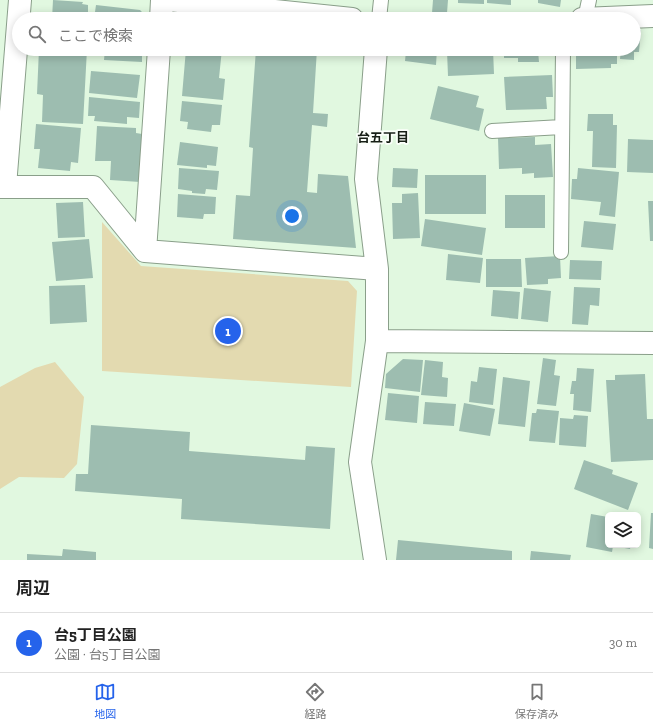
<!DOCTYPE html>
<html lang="ja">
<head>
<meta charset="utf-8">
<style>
  :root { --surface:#fff; --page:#f2f2f2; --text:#222; --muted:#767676; --line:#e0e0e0; --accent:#2563eb }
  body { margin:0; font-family:"Zilla Slab","Noto Sans JP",serif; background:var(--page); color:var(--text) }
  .controls { position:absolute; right:12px; bottom:12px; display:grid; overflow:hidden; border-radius:6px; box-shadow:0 2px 10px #0003 }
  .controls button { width:36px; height:36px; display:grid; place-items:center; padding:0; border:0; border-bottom:1px solid var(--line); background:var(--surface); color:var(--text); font:20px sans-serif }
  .you { position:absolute; left:292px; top:216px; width:14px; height:14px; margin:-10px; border:3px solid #fff; border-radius:50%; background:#1a73e8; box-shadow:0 0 0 6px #1a73e833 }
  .badge { display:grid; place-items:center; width:26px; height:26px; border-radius:50%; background:var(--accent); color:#fff; font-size:13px; font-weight:700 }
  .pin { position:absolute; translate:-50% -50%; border:2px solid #fff; box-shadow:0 1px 4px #0006 }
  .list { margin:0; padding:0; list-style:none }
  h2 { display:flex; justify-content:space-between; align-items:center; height:52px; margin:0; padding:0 16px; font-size:17px }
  h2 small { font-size:13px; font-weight:400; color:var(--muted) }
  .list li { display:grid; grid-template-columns:26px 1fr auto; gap:12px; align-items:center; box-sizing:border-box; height:60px; padding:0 16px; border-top:1px solid var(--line) }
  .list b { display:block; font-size:15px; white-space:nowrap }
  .list p { margin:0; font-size:13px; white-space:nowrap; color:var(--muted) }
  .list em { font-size:13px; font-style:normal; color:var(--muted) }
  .icon { flex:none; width:22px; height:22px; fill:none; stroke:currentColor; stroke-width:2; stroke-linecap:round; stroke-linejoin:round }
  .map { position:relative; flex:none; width:653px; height:560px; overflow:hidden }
  .search { position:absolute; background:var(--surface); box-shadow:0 2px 10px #0003; left:12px; right:12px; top:12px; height:44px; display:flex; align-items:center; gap:10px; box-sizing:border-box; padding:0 14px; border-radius:22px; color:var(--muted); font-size:15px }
  .sheet { height:112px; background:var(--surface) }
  nav { display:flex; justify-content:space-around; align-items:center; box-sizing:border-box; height:56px; border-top:1px solid var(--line); background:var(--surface); font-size:11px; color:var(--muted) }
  nav a { display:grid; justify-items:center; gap:2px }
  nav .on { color:var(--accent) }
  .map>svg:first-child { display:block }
  .green { fill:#e3dab0 }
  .building { fill:#9dbdb0 }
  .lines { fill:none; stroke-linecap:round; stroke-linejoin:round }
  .lane-casing { stroke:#8a9f8a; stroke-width:16 }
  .street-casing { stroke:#8a9f8a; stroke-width:24 }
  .lane { stroke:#fff; stroke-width:14 }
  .street { stroke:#fff; stroke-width:22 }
  .labels { text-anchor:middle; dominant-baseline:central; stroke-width:3.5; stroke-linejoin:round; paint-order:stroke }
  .neighbourhood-label { font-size:13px; font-weight:bold; fill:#171f16; stroke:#fbfffa }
</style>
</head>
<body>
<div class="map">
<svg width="653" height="560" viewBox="0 0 653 560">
  <rect width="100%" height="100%" fill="#e1f8e0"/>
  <path class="green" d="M102 222 141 266 348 281 357 291 351 387 102 371Z
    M55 362 84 397 77 464 64 478 19 477 0 489V387L35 368Z"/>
  <path class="building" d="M53 0 83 2 82 4 88 5V19H52Z
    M433 0H448L447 13H432Z
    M458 0H484V4L458 3Z
    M487 0H511V5L487 3Z
    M538 0H561L560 7 538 3Z
    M96 5 140 10 147 17V19H94Z
    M198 13 225 16 224 19H190Z
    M634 29 641 30 639 52H634V60L620 59 621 49H634Z
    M39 49H87L83 124 42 122 43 95 37 94Z
    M105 49H142V62L104 60Z
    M186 49H222L219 78 225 79 223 100 182 96Z
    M256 49H317L313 113 328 114 327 127 312 125 307 192 317 193 318 174 348 176 356 248 233 239 236 195 250 196 253 148 249 147Z
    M401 49H437L436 65 405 61 406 51Z
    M450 49H493L494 74 448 76 447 51H450Z
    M504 49H544V51H538L539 62H518V58H504Z
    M576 49H617V64H611V68L576 69Z
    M91 71 140 75 137 98 89 93Z
    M552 75 553 97H546L547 109 506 110 504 77Z
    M438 86 479 96 476 107 484 109 479 131 430 119Z
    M89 97 140 102 139 118 127 117V124L94 121 95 116H88Z
    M182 101 222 105 220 125H212L211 132 187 129 188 122 180 121Z
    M588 114H613V125H617L616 168 592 167 593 131H587Z
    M36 124 81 128 78 163 71 162 70 171 38 168 40 149H34Z
    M97 126 136 128V133L142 134 140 182 110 180 111 161H95Z
    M535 137V145L551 144 553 177 534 178V173L522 174V168L499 169 498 138Z
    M628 139 653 140V173L627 172Z
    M180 142 218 147 216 166 207 165V168L177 165Z
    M179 168 219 171 217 190 206 189 205 194 192 193V191L178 189Z
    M393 168 418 169 417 188 392 187Z
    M578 168 619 172 615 217 599 215 601 202 571 199 572 179H577Z
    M425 175H486V214H425Z
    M418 193 420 238 393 239 392 203H402V194Z
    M178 194 216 197 215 214H204L203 219 177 217Z
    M505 195H545V228H505Z
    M648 201H653V241H650Z
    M83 202 85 237 58 238 56 203Z
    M425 219 486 228 482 255 421 246Z
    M584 221 616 224 613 250 581 247Z
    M89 239 93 278 56 281 52 242Z
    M448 254 483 258 480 283 446 280Z
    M560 256 561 278 548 279V284L527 285 525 258Z
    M486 259H521L522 287H486Z
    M570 260 602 261 601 280 569 279Z
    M85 285 87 322 50 324 49 286Z
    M574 287 600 288 599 306 590 305 588 325 572 324Z
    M524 288 551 291 548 322 521 319Z
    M493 290 520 292 518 319 491 316Z
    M543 358 556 360 554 375 560 376 556 406 537 404Z
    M403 359 423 360 420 392 385 388 386 374Z
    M425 360 443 362 442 377 448 378 447 397 421 395Z
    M479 367 497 369 493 405 469 402 471 381 477 382Z
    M577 368 594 369 591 412 573 410 574 394H570L572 381H576Z
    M645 374 647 419H653V460L611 462 606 380H615V375Z
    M503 377 530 381 525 427 498 424Z
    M388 393 419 396 417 423 385 420Z
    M425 402 456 404 454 426 423 424Z
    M464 403 495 409 490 436 459 431Z
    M537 409 559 411 555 443 529 441 532 413H536Z
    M574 415 588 416 586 447 559 445 560 418 573 419Z
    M91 425 190 432 189 451 305 460 306 446 335 448 330 529 181 519 182 499 75 491 76 474H88Z
    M584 460 613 470 612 474 638 483 628 510 574 489Z
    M651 513H653V549L649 548Z
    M591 514 608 517V545H631L630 549 613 546 612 552 586 547Z
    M398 540 512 551V560H396Z
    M63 549 96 552V560H27V554L62 556Z
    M531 551 571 555 570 560H530Z"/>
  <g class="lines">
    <defs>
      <path id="lane" d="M379 19 381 0
        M585 19 589 0
        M492 131 562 127
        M561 252 563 49"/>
      <path id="street" d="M169 0 352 19
        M161 19 162 0
        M582 19 653 16
        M5 186 20 0
        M0 187H93L145 251 159 49
        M145 251 377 269
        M377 341 653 343
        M375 560 360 462 377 341V269L366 179 376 49"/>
    </defs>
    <use href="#lane" class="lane-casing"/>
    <use href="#street" class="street-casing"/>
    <use href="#lane" class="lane"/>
    <use href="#street" class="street"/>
  </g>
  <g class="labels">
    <g class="neighbourhood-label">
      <text x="383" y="137">台五丁目</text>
    </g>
  </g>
</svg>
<div class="controls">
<button><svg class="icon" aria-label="layers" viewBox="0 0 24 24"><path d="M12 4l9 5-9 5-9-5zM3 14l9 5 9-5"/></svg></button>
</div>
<div class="you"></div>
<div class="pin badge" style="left:228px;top:331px">1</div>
<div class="search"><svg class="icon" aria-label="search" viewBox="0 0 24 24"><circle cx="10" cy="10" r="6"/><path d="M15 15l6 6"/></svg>ここで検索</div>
</div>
<section class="sheet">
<h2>周辺<small></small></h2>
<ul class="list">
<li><span class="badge">1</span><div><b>台5丁目公園</b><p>公園 · 台5丁目公園</p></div><em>30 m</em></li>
</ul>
</section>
<nav>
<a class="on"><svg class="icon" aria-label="map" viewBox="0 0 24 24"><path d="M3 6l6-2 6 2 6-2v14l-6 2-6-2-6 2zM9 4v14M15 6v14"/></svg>地図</a>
<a><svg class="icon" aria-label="directions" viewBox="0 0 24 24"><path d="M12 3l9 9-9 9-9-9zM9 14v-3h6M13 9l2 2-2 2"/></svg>経路</a>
<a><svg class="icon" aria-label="saved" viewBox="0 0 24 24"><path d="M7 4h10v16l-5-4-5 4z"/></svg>保存済み</a>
</nav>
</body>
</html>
